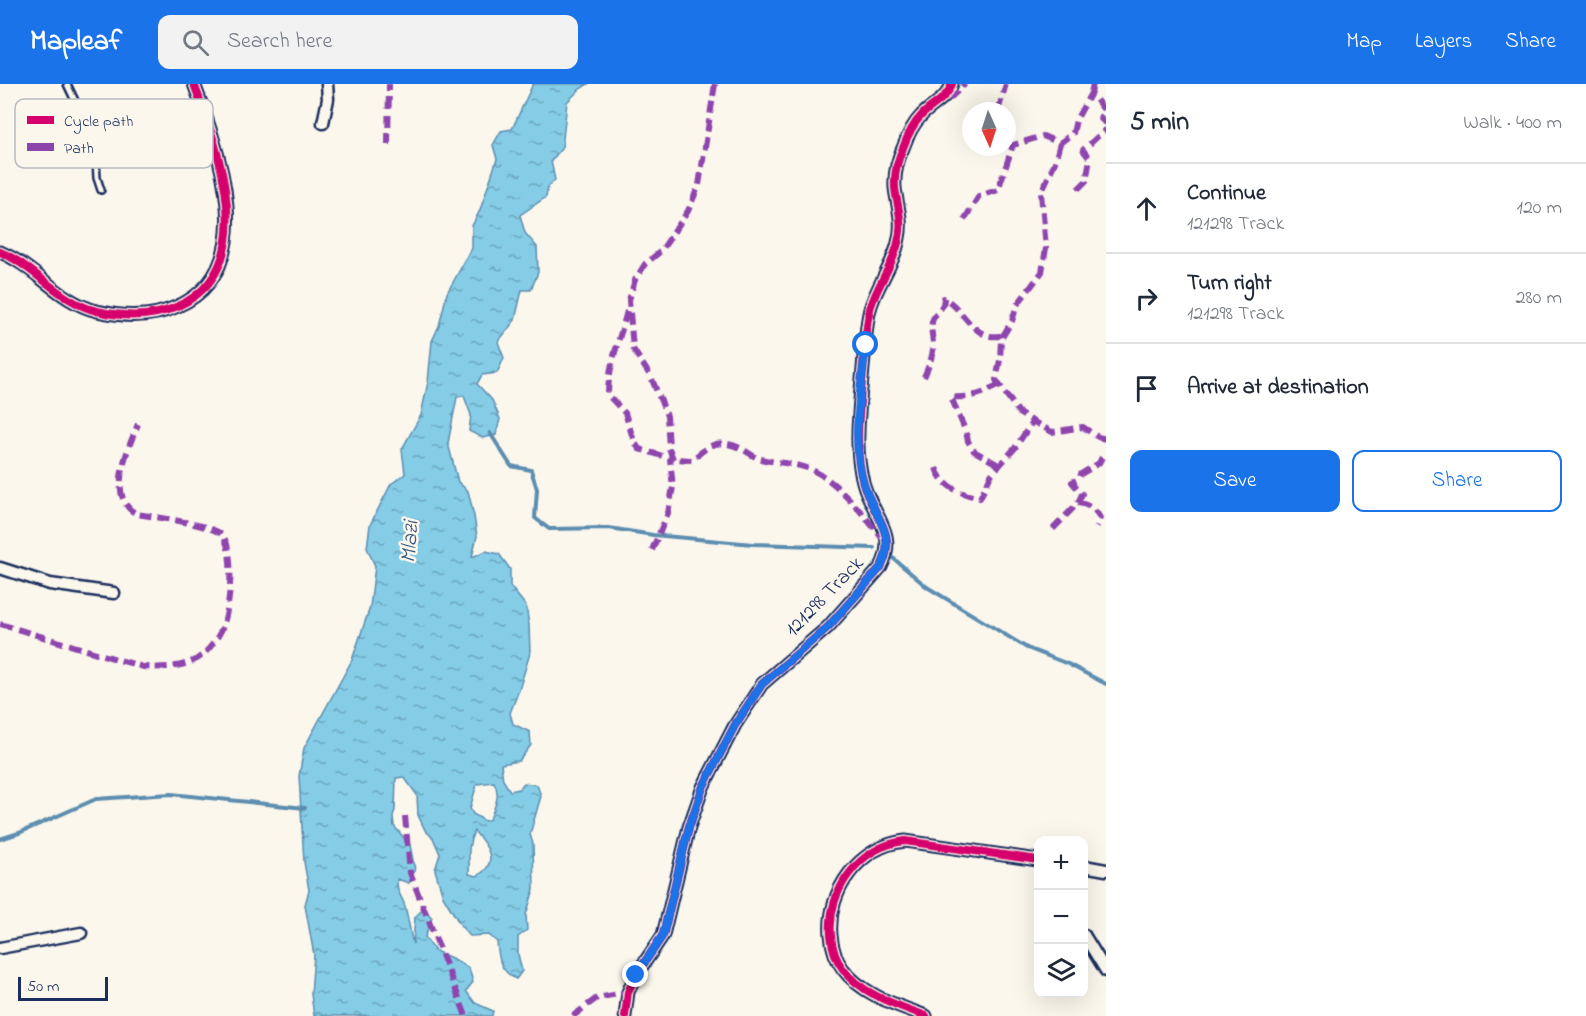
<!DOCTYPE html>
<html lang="en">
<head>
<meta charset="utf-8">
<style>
  :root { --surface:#fff; --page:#f2f2f3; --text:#1f2937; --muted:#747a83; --line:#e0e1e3; --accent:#1a73e8 }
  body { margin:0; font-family:"Indie Flower",sans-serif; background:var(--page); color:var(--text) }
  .controls { position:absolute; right:18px; bottom:18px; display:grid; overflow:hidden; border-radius:12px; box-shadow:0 6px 24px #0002 }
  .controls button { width:54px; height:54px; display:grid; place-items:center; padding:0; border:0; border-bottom:2px solid var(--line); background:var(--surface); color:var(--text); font:30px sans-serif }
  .compass { position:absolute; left:962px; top:18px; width:54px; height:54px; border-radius:50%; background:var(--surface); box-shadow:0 6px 24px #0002; rotate:177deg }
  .scale { position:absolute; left:18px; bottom:15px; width:90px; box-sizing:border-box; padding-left:6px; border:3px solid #1b2f5e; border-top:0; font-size:16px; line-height:21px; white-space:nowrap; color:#1b2f5e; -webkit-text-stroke:4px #fbf7ec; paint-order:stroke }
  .stop { position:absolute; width:18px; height:18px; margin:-14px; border:4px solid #1a73e8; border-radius:50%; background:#fff }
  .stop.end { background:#1a73e8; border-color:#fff; box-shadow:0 2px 6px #0008 }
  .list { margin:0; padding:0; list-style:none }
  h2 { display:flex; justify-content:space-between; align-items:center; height:78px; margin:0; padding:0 24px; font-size:26px }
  h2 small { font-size:20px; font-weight:400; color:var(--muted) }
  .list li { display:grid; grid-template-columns:39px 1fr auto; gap:18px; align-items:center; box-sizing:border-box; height:90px; padding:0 24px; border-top:2px solid var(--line) }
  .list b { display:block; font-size:22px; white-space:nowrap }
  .list p { margin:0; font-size:20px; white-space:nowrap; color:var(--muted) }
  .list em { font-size:20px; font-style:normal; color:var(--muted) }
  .actions { display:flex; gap:12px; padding:18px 24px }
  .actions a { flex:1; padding:14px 0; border:2px solid var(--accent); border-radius:12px; text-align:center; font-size:21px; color:var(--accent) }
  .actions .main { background:var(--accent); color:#fff }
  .icon { flex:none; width:33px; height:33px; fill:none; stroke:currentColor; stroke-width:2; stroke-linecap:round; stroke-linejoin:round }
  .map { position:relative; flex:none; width:1106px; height:932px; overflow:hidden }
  header { display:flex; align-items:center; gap:36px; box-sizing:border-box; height:84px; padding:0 30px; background:var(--accent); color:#fff }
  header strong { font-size:28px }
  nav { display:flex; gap:33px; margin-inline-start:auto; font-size:21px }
  .search { width:420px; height:54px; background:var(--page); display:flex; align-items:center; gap:15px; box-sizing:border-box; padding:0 21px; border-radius:12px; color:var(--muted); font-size:22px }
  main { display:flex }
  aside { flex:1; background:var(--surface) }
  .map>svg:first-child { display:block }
  .water { fill:url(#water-ripples); stroke:#5b8db0; stroke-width:1.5; fill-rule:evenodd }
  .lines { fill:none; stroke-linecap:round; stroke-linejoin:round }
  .stream { stroke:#5b8db0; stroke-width:4 }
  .lane-casing { stroke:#1b2f5e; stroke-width:10 }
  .street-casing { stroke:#1b2f5e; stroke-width:15 }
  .lane { stroke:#fbf7ec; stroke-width:5 }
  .street { stroke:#fbf7ec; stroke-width:10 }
  .quiet { stroke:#8e44ad; stroke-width:6; stroke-dasharray:12 6; stroke-linecap:butt }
  .cycleway-casing { stroke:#fbf7ec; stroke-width:11 }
  .cycleway { stroke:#d6006c; stroke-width:8 }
  .route { stroke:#1a73e8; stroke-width:8 }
  .labels { text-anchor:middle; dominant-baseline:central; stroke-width:5; stroke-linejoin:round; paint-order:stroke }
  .street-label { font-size:21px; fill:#1b2f5e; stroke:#fbf7ec }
  .water-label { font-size:22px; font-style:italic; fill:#365680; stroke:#fbf7ec }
  .key { fill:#fbf7ec; stroke:#b8bbc1; stroke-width:1.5 }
  .key-label { font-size:16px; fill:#1b2f5e }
</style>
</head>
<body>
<header>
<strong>Mapleaf</strong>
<div class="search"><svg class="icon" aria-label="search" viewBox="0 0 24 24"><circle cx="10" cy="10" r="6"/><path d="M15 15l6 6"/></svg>Search here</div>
<nav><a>Map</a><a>Layers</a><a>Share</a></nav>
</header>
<main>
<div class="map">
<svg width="1106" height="932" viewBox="0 0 1106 932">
  <defs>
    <pattern id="water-ripples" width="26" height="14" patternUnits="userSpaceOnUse" patternTransform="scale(1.5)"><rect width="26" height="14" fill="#85cce6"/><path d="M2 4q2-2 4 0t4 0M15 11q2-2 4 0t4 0" fill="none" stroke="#6ca6be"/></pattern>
  </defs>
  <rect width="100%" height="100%" fill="#fbf7ec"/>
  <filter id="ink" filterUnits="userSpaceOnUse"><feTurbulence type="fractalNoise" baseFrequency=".0167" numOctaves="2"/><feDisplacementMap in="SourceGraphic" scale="12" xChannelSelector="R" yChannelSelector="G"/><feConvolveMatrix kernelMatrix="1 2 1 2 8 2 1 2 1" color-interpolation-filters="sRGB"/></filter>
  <g filter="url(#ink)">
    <path class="water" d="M533 0H588L580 5 567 18 562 64 551 77 555 96 548 103 546 113 520 131 525 149 537 163 538 188 531 206H522L515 236 498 258 504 274 497 289 482 291 477 300 492 316 500 335 496 351 483 354 469 347 471 331 464 312 457 313 448 359 458 398 468 407 474 432 477 452 472 473 486 467 499 470 510 485V502L526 522 529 541 530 569 519 606 510 629 513 640 530 648 531 661 519 677 501 680 503 696 510 707 519 705 524 699 537 701 541 712 530 750 533 760 534 805 526 831 527 846 518 853V870L522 887 516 895C499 886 499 876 497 858L489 851 470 852 461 842 443 812 435 786 440 770 433 754 425 746 418 731 417 711 404 693 396 694 395 726 393 732 394 742 410 761 415 786 409 799 397 795C397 811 401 810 405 822 408 834 410 847 413 860L415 833 424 824 432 834 425 853 435 867 454 875 469 884 473 898 466 907 475 919 493 927 492 932H314L311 910 314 871 305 821 309 806 304 778 299 692 304 664 352 576 370 523 375 482 367 464 370 441 391 400 405 390 402 365 421 331 428 298 432 257 439 242 447 209 472 164V142L480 126 497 75 493 61 501 47 512 45ZM494 698C501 711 495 722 490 735L485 737 473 730 470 724 477 700ZM474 747C488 762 500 779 477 792L469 790C470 772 466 765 474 747Z"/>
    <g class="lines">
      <path class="stream" d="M490 349 511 382 531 386 537 405 535 434 549 445 609 444 653 451 753 460 874 464
        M893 474 927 503 1027 564 1068 580 1106 600
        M0 755 19 749 96 715 171 710 305 724"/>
      <defs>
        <path id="lane" d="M67 0 95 59 97 94 101 106"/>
        <path id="street" d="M323 39 328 15 327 0
          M0 168C35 182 59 218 97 227 123 233 153 234 178 222 263 184 218 64 194 0
          M0 484 50 500 114 509
          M1084 782 1106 786
          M1084 851 1106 887
          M0 864 81 849
          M625 932 628 908 636 891 663 851 689 743 703 703 735 641 762 600 828 543 881 483C899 448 871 430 863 398 857 376 857 353 859 330 860 310 863 290 864 271 866 256 866 240 870 225 877 200 895 179 899 154 903 136 897 121 895 104 894 90 897 77 903 64 907 53 912 41 921 32 931 21 947 15 952 0
          M926 932C897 921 862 911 843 885 836 876 832 863 831 851 827 807 859 762 905 757L1038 776"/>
      </defs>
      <use href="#lane" class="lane-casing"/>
      <use href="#street" class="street-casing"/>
      <use href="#lane" class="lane"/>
      <use href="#street" class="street"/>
      <path class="quiet" d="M715 0 699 101 688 127 661 167 645 180 635 196 629 216 633 265 651 293 667 332 669 364 673 375 692 376C709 361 717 354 740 364 747 367 753 373 761 375 776 379 795 379 810 385 840 398 863 431 883 455
        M1093 0 1091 9 1104 26 1100 34 1106 40
        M949 15 965 0
        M998 27 1006 0
        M1007 59 1013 61 1043 52 1060 59 1073 49 1076 36 1091 9
        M1060 59 1055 78 1041 109 1046 164 1042 188 1017 221 1012 237 1001 255 1000 276 996 296 1020 330 1052 348 1083 343 1098 353 1106 355
        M388 61 389 0
        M1078 105 1086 97 1090 75 1083 66 1106 45
        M964 136 979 112 998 106 1013 61
        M627 227C620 255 608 282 608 311L625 329 634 357 639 365 673 375
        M924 293C928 284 932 275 933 265 934 255 929 244 933 235 937 227 944 225 944 214 964 225 973 256 999 252L1001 255
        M999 299C987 311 967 314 951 313L966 348 968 357 974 367 997 380 1003 379
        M936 384C942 403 962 410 980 414L991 391 1015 364 1033 337
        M1078 419C1087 420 1096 425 1100 434L1097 443
        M1053 445 1078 419 1082 410 1072 398 1079 395 1081 390 1099 379 1102 373H1106
        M652 466 668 429 673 403 670 375
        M0 540 143 583C160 584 181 584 197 575 209 567 220 552 224 539 230 521 236 463 221 450 209 440 155 433 137 430 105 414 128 365 138 340
        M405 732 410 789 466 932
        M573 932 597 914 628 908"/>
      <defs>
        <path id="cycleway" d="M0 168C35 182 59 218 97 227 123 233 153 234 178 222 263 184 218 64 194 0
          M625 932 628 908 636 891 663 851 689 743 703 703 735 641 762 600 828 543 881 483C899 448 871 430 863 398 857 376 857 353 859 330 860 310 863 290 864 271 866 256 866 240 870 225 877 200 895 179 899 154 903 136 897 121 895 104 894 90 897 77 903 64 907 53 912 41 921 32 931 21 947 15 952 0
          M926 932C897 921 862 911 843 885 836 876 832 863 831 851 827 807 859 762 905 757L1038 776"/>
      </defs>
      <use href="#cycleway" class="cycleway-casing"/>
      <use href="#cycleway" class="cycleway"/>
    </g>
  </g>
  <g class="lines" filter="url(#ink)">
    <path class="route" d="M636 891 663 851 689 743 703 703 735 641 762 600 828 543 881 483C898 449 873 431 864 401 850 356 861 306 866 261"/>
  </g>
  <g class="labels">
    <g class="street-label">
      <text transform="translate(825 513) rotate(-46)">121298 Track</text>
    </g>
    <g class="water-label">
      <text transform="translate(411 458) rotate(-86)">Mlazi</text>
    </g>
  </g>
  <rect x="15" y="15" width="198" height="69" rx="9" class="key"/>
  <rect x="27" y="32" width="27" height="8" fill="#d6006c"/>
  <rect x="27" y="59" width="27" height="8" fill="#8e44ad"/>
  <g class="key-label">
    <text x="64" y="42">Cycle path</text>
    <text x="64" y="69">Path</text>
  </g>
</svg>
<div class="controls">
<button>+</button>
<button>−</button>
<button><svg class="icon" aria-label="layers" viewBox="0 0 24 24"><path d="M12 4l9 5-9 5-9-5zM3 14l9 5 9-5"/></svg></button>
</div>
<svg class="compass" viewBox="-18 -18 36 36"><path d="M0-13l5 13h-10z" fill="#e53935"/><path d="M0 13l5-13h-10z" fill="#747a83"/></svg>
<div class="scale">50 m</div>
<div class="stop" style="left:866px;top:261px"></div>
<div class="stop end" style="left:636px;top:891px"></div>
</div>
<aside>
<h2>5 min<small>Walk · 400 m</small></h2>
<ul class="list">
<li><svg class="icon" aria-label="ahead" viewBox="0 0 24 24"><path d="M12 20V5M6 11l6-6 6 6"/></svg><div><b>Continue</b><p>121298 Track</p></div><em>120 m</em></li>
<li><svg class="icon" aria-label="right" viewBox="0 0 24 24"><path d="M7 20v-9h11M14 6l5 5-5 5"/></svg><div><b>Turn right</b><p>121298 Track</p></div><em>280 m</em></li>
<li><svg class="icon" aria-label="arrive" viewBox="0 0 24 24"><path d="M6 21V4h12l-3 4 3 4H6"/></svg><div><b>Arrive at destination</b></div></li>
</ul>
<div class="actions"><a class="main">Save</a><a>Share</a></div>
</aside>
</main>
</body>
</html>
